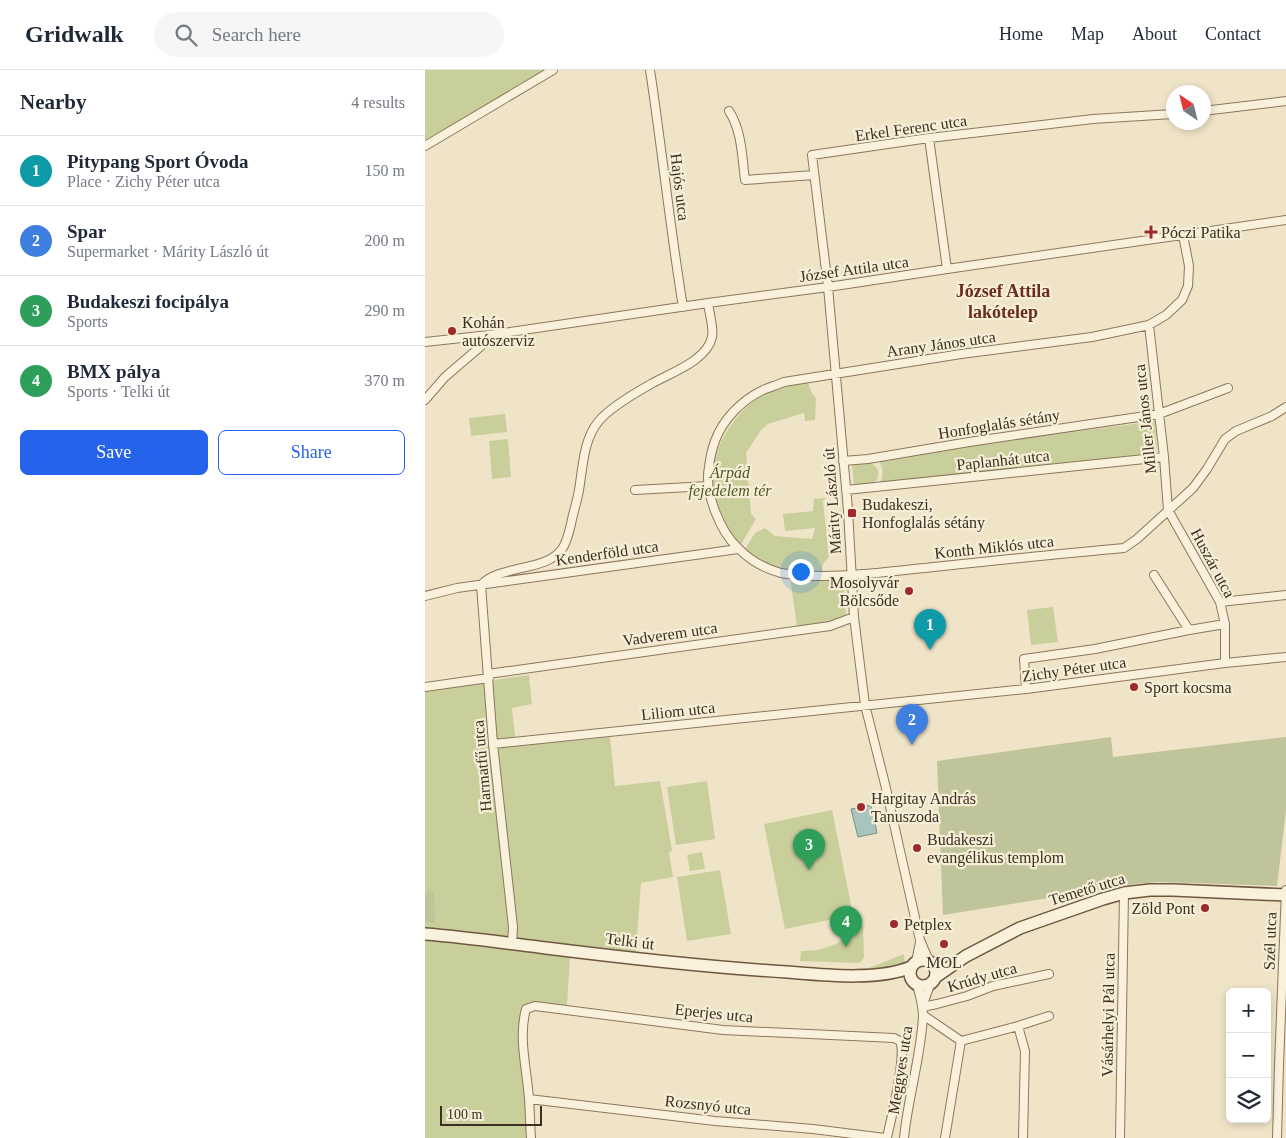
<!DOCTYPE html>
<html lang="en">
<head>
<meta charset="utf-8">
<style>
  :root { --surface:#fff; --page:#f6f6f7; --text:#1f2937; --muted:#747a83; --line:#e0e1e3; --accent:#2563eb }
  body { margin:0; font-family:"Times New Roman",serif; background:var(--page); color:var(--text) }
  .controls { position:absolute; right:15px; bottom:15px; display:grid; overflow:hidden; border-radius:8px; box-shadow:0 2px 8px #0003 }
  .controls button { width:45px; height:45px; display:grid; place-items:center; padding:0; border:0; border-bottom:1px solid var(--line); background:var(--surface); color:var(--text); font:25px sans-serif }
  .compass { position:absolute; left:741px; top:15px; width:45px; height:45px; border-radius:50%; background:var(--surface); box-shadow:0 2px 8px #0003; rotate:325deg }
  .scale { position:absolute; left:15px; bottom:12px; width:102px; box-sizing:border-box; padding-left:5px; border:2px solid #3d2e20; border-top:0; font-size:14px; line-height:18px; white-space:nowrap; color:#3d2e20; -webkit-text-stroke:4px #f7eed8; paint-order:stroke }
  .you { position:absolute; left:375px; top:501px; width:18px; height:18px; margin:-12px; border:4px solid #fff; border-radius:50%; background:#1a73e8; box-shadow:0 0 0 8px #1a73e833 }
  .badge { display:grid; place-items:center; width:32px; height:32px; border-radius:50%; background:var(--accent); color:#fff; font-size:16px; font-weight:700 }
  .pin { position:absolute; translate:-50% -41px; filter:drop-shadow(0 1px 2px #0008) }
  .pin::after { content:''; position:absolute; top:26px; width:18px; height:15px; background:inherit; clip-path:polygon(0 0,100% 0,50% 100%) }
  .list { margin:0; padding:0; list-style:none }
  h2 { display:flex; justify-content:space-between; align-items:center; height:65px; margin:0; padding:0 20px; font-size:21px }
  h2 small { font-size:16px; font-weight:400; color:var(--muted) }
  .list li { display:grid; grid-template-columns:32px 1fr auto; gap:15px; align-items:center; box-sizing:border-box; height:70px; padding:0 20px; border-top:1px solid var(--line) }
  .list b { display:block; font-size:19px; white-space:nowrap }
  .list p { margin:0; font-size:16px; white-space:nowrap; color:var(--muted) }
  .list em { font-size:16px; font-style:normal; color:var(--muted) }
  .actions { display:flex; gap:10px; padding:15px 20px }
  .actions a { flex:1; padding:11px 0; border:1px solid var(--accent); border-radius:8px; text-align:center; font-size:18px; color:var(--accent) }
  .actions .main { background:var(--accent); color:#fff }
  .icon { flex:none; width:28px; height:28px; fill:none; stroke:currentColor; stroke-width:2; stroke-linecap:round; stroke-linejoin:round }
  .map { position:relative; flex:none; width:861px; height:1068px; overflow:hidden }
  header { display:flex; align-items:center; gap:30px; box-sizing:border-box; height:70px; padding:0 25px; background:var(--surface); border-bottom:1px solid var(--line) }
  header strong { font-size:24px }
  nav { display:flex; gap:28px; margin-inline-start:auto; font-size:18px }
  .search { width:350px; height:45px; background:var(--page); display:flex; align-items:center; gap:12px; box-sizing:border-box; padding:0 18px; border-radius:28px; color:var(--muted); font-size:19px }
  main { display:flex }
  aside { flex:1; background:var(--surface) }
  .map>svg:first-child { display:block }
  .green { fill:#c9cf9b }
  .cemetery { fill:#bfc49a }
  .water { fill:#a9c4bc; stroke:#6f938a }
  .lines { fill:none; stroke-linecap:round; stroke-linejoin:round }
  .minor-casing { stroke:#8d765c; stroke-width:10 }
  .secondary-casing { stroke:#6f573f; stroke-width:14 }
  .minor { stroke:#faf1dc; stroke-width:8 }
  .secondary { stroke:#faf1dc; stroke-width:11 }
  .poi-dot { fill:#9e2a2b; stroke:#f7eed8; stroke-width:2 }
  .labels { text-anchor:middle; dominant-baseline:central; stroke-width:4.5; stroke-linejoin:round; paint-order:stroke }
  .street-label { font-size:16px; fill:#3d2e20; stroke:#f7eed8 }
  .poi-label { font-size:16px; fill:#3d2e20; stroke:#f7eed8; text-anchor:start }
  .park-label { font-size:16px; font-style:italic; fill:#4d5a26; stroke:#f7eed8 }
  .neighbourhood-label { font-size:18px; font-weight:bold; fill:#6b2e1e; stroke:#f7eed8 }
</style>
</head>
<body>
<header>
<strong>Gridwalk</strong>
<div class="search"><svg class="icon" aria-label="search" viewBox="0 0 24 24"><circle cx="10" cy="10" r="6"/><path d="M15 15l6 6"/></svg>Search here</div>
<nav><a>Home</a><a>Map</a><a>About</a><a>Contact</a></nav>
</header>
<main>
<aside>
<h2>Nearby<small>4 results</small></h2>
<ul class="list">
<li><span class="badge" style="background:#0f9aa8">1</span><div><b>Pitypang Sport Óvoda</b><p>Place · Zichy Péter utca</p></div><em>150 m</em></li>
<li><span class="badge" style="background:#3f7fe0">2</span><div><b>Spar</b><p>Supermarket · Márity László út</p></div><em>200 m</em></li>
<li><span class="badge" style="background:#2e9e5b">3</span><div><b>Budakeszi focipálya</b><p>Sports</p></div><em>290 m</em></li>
<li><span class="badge" style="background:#2e9e5b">4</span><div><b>BMX pálya</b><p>Sports · Telki út</p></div><em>370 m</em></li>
</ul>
<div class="actions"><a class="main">Save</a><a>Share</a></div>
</aside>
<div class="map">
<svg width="861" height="1068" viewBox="0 0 861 1068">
  <rect width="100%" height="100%" fill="#f0e4c8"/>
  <path class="green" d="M0 0H120L0 73Z
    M383 312 386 322 391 328 390 350 380 351 379 343 343 354 336 360 321 383 326 444 331 449 315 476C308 470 304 462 300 454 293 442 288 427 287 414 284 384 306 348 329 331 346 319 364 315 383 312Z
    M80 344 82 362 46 366 44 348Z
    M730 351 732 384 455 412C459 405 458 397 453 390L581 371Z
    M83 369 86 407 67 409 64 371Z
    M443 392C465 400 449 423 429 414L427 396 430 394Z
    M401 428 398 431 404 487 398 494 397 504C363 503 348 501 320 479L330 463 340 458 350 466 387 469 390 458 360 461 358 444 388 441 389 429Z
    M365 507 413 508 419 513 421 544 418 548 414 550 372 557Z
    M628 537 633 572 606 575 602 540Z
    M104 605 107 634 87 638 91 676 185 667 190 716 235 711 247 780 244 783 248 807 216 813 210 894 145 887 142 936 105 933 98 937 95 944 103 1068H0V620Z
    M282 711 290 769 251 775 242 717Z
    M407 740 428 845 360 859 339 754Z
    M277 782 280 799 265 801 262 785Z
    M295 800 306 864 262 871 252 807Z
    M435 856H438L439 888 434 893 375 891 376 881 394 880 411 874Z
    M479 884 480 894 444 902V898Z"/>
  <path class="cemetery" d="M686 667 688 687 861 667V740L852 816 734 812 710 814 518 845 512 691Z
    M9 822 10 853 0 852V823Z"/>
  <path class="water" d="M446 735 452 763 433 767 426 739Z"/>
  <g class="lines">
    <defs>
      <path id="minor" d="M225 0C237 79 245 158 258 237
        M304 41C317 61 317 87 320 110L389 105
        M778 41 861 31
        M504 68 522 199
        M0 76 128 0
        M758 165 764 196 763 216 757 230 741 245 724 255 667 267 536 284 359 312C352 315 345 317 338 320 317 330 298 349 290 371 287 379 285 388 284 397 279 422 295 462 314 479 325 490 341 499 356 503 370 506 384 506 398 506 432 506 465 502 499 498 566 491 632 484 699 478L712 469 768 418 782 399 800 369 811 361 847 346 861 337
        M724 255 739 387 743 440 795 532 800 554V593
        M0 272 64 265 283 233 403 217 522 199 861 150
        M0 330 20 307 55 277 64 265
        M418 391 443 389 544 372 734 344 803 318
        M210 420 283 416
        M421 420 739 387
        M729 505 764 560
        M56 515C76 494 121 502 137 479 142 472 144 462 146 454 148 443 152 432 154 420 158 397 158 371 173 352 184 338 210 323 226 314 245 303 282 291 287 267 289 258 284 242 283 233
        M56 515 68 674 88 857 87 874
        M0 526 32 518 313 479
        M795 532 861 525
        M63 604 405 556 429 547
        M0 617 64 608
        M601 619 599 589 670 579 764 560 800 554
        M68 674 601 619 800 593 861 587
        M504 891 495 870 460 714 440 635 429 547 423 440 403 217 387 85 504 68 668 49 748 44
        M491 892 495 872
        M497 937 512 934 542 926 568 916 624 904
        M497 937 505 915
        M498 945 536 971 520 1068
        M593 956 600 981 598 1068
        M536 971 593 956 624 946
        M104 1029 290 1051 388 1059 460 1068
        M106 1068C105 1055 105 1042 104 1029 102 999 93 968 101 939L110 936 298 960 469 968 475 971C482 987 466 1048 462 1068
        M479 1068C483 1027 496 987 498 946 498 936 495 925 492 915
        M695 1068 699 823
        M852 1068 854 994 861 820"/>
      <path id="secondary" d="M0 864C40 867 81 873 121 878 201 888 281 897 362 902 399 905 453 911 486 897
        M485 903a13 13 0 1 1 26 0a13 13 0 1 1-26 0Z
        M512 906 541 886 595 858 678 829 699 823 725 820H748L861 825"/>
    </defs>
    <use href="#minor" class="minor-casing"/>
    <use href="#secondary" class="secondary-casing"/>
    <use href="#minor" class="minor"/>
    <use href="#secondary" class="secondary"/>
  </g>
  <g class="poi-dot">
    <path d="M723.5 154.5h5v5h5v5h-5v5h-5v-5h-5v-5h5z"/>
    <circle cx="27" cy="261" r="5"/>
    <rect x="422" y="438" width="10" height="10" rx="2.5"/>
    <circle cx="484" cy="521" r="5"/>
    <circle cx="709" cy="617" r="5"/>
    <circle cx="436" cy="737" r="5"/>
    <circle cx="492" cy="778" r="5"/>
    <circle cx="780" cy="838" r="5"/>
    <circle cx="469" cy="854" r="5"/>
    <circle cx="519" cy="874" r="5"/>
  </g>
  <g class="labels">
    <g class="street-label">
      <text transform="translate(486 58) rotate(-8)">Erkel Ferenc utca</text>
      <text transform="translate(255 117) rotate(83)">Hajós utca</text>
      <text transform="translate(429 199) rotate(-8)">József Attila utca</text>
      <text transform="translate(516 274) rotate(-8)">Arany János utca</text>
      <text transform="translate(720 349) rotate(-96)">Miller János utca</text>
      <text transform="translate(574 354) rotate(-9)">Honfoglalás sétány</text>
      <text transform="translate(578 390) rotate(-6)">Paplanhát utca</text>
      <text transform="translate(407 431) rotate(-94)">Márity László út</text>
      <text transform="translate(569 477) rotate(-6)">Konth Miklós utca</text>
      <text transform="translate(182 483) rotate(-8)">Kenderföld utca</text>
      <text transform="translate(788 493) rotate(62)">Huszár utca</text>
      <text transform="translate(245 564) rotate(-8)">Vadverem utca</text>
      <text transform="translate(649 599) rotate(-8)">Zichy Péter utca</text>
      <text transform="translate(253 641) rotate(-6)">Liliom utca</text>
      <text transform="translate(57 696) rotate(-95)">Harmatfű utca</text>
      <text transform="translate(662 819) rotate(-17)">Temető utca</text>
      <text transform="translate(205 871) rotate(7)">Telki út</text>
      <text transform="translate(845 871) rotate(-88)">Szél utca</text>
      <text transform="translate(557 907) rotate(-16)">Krúdy utca</text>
      <text transform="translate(289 943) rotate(6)">Eperjes utca</text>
      <text transform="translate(683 945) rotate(-89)">Vásárhelyi Pál utca</text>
      <text transform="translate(475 1000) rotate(-81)">Meggyes utca</text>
      <text transform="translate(283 1035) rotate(6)">Rozsnyó utca</text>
    </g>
    <g class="poi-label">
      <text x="736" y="162">Póczi Patika</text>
      <text x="37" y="252">Kohán<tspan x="37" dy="18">autószerviz</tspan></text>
      <text x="437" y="434">Budakeszi,<tspan x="437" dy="18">Honfoglalás sétány</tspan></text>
      <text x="474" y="512" text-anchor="end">Mosolyvár<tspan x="474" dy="18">Bölcsőde</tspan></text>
      <text x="719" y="617">Sport kocsma</text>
      <text x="446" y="728">Hargitay András<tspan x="446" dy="18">Tanuszoda</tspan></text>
      <text x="502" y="769">Budakeszi<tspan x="502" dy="18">evangélikus templom</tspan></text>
      <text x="770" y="838" text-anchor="end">Zöld Pont</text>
      <text x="479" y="854">Petplex</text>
      <text x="519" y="892" text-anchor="middle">MOL</text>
    </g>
    <g class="park-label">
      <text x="305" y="402">Árpád<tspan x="305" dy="18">fejedelem tér</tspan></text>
    </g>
    <g class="neighbourhood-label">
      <text x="578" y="221">József Attila<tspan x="578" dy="21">lakótelep</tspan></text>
    </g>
  </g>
</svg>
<div class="controls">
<button>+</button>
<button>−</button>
<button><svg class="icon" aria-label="layers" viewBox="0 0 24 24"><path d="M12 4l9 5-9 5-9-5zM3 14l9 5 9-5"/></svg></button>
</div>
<svg class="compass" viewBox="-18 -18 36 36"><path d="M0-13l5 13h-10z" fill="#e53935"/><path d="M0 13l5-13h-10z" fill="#747a83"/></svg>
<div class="scale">100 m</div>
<div class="you"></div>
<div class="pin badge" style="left:505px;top:580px;background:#0f9aa8">1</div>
<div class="pin badge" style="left:487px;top:675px;background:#3f7fe0">2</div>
<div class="pin badge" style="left:384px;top:800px;background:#2e9e5b">3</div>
<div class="pin badge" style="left:421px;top:877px;background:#2e9e5b">4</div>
</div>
</main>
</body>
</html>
